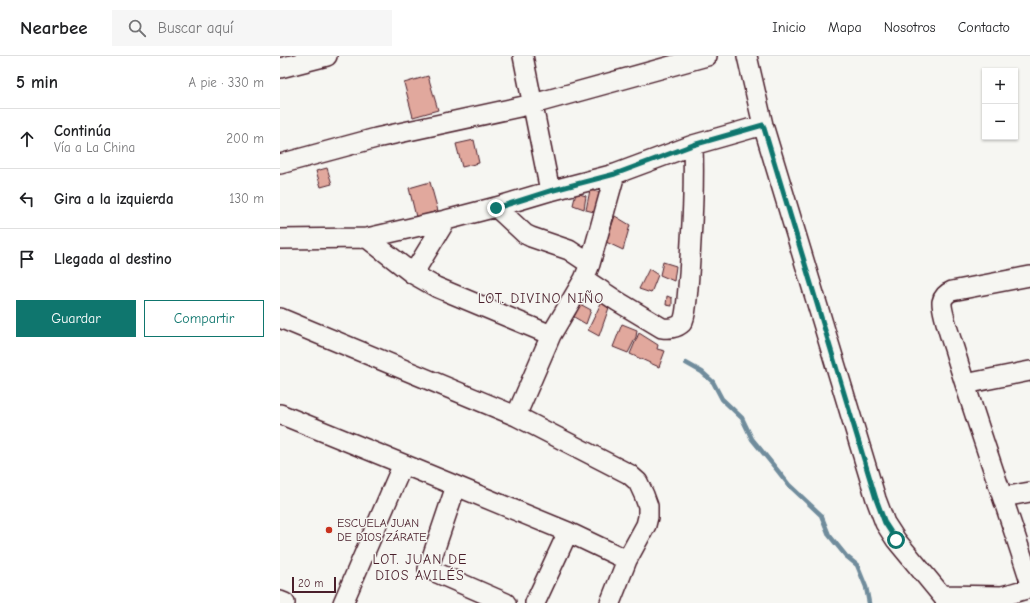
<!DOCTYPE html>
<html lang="es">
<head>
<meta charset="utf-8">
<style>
  :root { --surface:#fff; --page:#f6f6f6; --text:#202124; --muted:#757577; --line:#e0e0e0; --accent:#0f766e }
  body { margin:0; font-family:"Comic Neue",sans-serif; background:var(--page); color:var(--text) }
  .controls { position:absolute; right:12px; top:12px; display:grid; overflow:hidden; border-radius:0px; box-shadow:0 1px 3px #0004 }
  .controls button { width:36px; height:36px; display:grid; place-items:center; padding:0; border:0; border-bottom:1px solid var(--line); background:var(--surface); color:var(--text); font:20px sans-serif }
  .scale { position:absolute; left:12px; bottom:10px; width:44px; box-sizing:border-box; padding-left:4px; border:2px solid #4a1f2b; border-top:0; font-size:11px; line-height:14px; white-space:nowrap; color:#4a1f2b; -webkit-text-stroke:3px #f6f6f2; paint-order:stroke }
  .stop { position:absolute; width:12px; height:12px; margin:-9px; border:3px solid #0f766e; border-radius:50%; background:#fff }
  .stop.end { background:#0f766e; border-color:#fff; box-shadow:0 1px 4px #0008 }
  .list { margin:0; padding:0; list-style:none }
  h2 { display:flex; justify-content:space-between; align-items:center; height:52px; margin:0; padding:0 16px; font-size:17px }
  h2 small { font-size:13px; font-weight:400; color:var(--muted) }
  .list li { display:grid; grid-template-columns:26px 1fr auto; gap:12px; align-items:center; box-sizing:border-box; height:60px; padding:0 16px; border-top:1px solid var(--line) }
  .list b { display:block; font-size:15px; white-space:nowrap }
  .list p { margin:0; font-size:13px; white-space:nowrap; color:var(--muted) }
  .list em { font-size:13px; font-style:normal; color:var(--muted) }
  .actions { display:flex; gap:8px; padding:12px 16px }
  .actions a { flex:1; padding:9px 0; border:1px solid var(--accent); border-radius:0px; text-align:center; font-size:14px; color:var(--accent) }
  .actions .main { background:var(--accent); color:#fff }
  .icon { flex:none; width:22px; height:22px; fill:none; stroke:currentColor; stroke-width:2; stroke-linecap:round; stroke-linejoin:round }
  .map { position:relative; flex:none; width:750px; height:547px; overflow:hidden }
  header { display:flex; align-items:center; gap:24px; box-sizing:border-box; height:56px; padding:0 20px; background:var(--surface); border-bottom:1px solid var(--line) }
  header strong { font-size:19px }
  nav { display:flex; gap:22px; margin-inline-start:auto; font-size:14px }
  .search { width:280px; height:36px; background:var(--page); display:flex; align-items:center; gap:10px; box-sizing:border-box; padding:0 14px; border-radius:0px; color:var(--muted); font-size:15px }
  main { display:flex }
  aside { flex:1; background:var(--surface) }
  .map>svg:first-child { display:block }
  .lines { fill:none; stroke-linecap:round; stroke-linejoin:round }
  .stream { stroke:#708c9c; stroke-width:4.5 }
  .building { fill:#e1a89d; stroke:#4a1f2b }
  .minor-casing { stroke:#4a1f2b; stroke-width:22 }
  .minor { stroke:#f6f6f2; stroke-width:19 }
  .route { stroke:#0f766e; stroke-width:5 }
  .poi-dot { fill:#c8321e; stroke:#f6f6f2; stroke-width:1.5 }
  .labels { text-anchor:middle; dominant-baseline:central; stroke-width:3; stroke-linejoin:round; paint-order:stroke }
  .poi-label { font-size:12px; fill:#4a1f2b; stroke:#f6f6f2; text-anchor:start }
  .quarter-label { font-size:14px; letter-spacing:1px; fill:#4a1f2b; stroke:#f6f6f2 }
</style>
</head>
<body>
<header>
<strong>Nearbee</strong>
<div class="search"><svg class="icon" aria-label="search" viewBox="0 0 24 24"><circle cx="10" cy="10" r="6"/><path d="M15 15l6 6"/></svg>Buscar aquí</div>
<nav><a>Inicio</a><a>Mapa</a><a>Nosotros</a><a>Contacto</a></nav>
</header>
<main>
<aside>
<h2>5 min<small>A pie · 330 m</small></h2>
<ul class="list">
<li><svg class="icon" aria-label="ahead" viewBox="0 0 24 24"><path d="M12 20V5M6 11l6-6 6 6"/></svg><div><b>Continúa</b><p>Vía a La China</p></div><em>200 m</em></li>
<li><svg class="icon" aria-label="left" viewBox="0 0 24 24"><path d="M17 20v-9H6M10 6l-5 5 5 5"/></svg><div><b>Gira a la izquierda</b></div><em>130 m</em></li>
<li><svg class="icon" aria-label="arrive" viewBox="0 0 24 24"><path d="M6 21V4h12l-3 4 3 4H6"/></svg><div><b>Llegada al destino</b></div></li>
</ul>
<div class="actions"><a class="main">Guardar</a><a>Compartir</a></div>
</aside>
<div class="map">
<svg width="750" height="547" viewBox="0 0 750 547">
  <rect width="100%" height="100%" fill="#f6f6f2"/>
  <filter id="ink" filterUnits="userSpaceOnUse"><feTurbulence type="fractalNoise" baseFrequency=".025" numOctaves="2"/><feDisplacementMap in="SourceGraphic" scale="8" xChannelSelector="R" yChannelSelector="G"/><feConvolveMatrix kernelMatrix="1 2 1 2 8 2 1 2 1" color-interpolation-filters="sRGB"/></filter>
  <g filter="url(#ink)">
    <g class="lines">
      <path class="stream" d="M406 307 422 316 433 326 442 343 462 362 472 383 498 415 509 429 541 459 549 479 566 500 577 509 586 531 589 547"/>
    </g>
    <path class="building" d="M148 20 158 54 133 61 124 27Z
      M194 84 199 107 182 111 176 88Z
      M47 112 52 128 41 131 36 115Z
      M150 126 158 155 136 161 129 132Z
      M310 134 325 138 318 157 306 154Z
      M296 137 306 140 304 153 293 149Z
      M335 160 350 169 343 194 326 186Z
      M383 206 396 210 394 225 380 219Z
      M369 213 378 219 371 237 359 233Z
      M387 240 392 242V250L386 249Z
      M324 241 331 246 319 280 308 274Z
      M300 248 311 254 306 268 294 261Z
      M342 268 357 274 356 281 348 297 333 291Z
      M359 277 378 289 377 293 385 295 379 311 350 298Z"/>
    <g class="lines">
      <defs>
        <path id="minor" d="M243 0 270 135
          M467 0 483 69 596 443 605 467 616 484 668 547
          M0 12 47 0
          M0 108 96 82 253 48 427 0
          M216 151 245 178 251 181 289 194 310 208
          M87 182 133 218 156 231 271 279
          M0 183 87 182 166 164 216 151 270 135 335 118 413 89 483 69
          M133 218 166 164
          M750 220 672 235C667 237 663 241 662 246 661 256 673 288 676 299 699 375 726 449 750 525
          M304 223 337 245 382 272C388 273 397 272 402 267 406 261 406 250 407 243 409 223 410 204 411 185 413 153 414 121 413 89
          M0 262 236 360 349 418 358 426 364 439 368 450V461L366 469 347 504 330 547
          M685 328 750 315
          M0 358 123 408 63 547
          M236 360 271 279 304 223 310 208 335 118
          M123 408 288 476 347 504
          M176 430 148 513 226 547
          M723 441 750 436
          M662 539 722 540 733 537 750 532
          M0 545 5 547
          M255 547 288 476"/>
      </defs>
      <use href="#minor" class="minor-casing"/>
      <use href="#minor" class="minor"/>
    </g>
  </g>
  <g class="lines" filter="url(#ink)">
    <path class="route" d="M216 152 270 135 335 118 413 89 483 69 596 443 605 467 616 484"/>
  </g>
  <circle class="poi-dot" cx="49" cy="474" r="4"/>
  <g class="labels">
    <g class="poi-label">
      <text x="57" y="467">ESCUELA JUAN<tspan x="57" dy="14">DE DIOS ZÁRATE</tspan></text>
    </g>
    <g class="quarter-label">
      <text x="261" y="242">LOT. DIVINO NIÑO</text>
      <text x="140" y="503">LOT. JUAN DE<tspan x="140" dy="16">DIOS AVILÉS</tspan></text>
    </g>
  </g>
</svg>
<div class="controls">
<button>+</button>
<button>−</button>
</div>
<div class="scale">20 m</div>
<div class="stop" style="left:616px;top:484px"></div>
<div class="stop end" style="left:216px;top:152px"></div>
</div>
</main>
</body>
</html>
